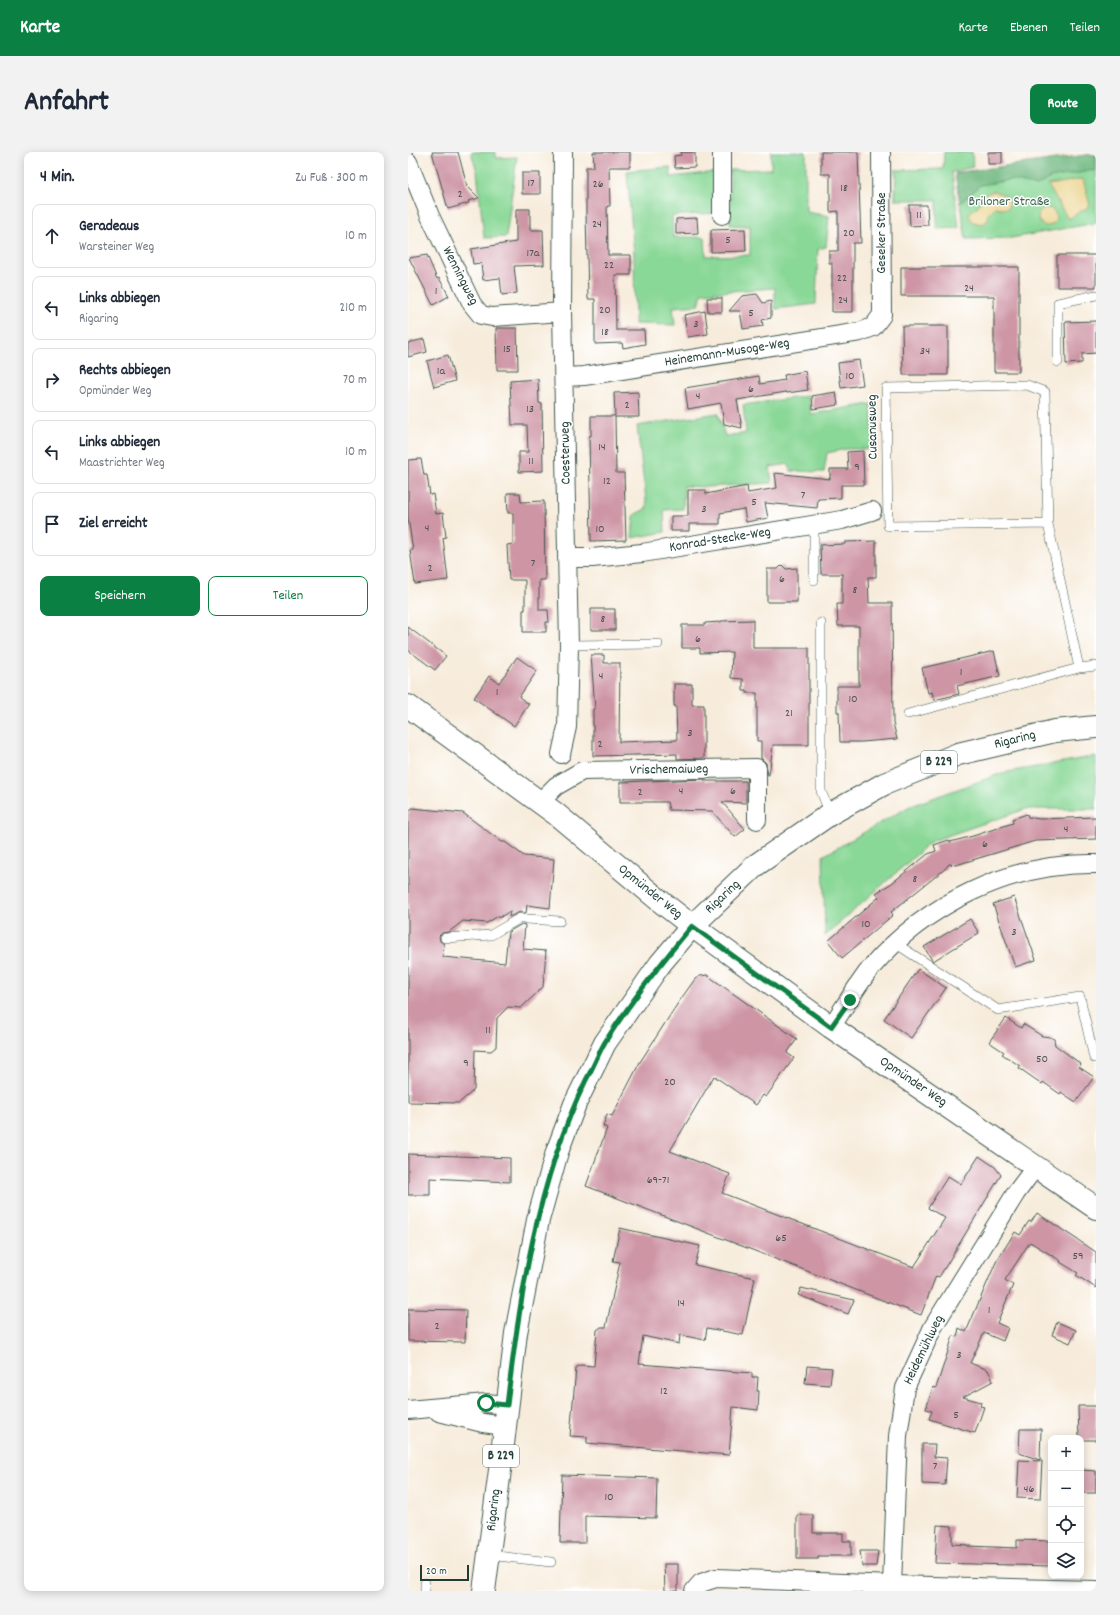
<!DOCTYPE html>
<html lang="de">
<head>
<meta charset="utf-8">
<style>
  :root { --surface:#fff; --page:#f2f2f3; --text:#1f2937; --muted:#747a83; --line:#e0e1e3; --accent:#0b8043 }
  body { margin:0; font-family:Dekko,sans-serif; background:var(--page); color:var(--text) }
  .controls { position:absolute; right:12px; bottom:12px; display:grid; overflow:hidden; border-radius:8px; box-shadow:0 2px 10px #0003 }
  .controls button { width:36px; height:36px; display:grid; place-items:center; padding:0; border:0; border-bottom:1px solid var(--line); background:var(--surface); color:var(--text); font:20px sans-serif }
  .scale { position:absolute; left:12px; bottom:10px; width:49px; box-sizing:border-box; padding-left:4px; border:2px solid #1f3d34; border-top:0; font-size:11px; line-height:14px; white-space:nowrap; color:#1f3d34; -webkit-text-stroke:3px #fff; paint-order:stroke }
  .stop { position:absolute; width:12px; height:12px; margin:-9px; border:3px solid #0b8043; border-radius:50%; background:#fff }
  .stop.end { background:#0b8043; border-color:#fff; box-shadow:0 1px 4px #0008 }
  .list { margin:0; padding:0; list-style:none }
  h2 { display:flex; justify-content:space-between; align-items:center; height:52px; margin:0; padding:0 16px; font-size:17px }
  h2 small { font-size:13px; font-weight:400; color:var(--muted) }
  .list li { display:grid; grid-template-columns:26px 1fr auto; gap:12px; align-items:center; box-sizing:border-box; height:64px; margin:0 8px 8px; padding:0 8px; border:1px solid var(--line); border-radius:8px }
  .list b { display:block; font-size:15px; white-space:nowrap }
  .list p { margin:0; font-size:13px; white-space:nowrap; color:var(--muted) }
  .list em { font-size:13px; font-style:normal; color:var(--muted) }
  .actions { display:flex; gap:8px; padding:12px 16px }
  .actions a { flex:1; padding:9px 0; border:1px solid var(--accent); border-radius:8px; text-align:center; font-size:14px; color:var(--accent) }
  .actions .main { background:var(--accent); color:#fff }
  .icon { flex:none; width:22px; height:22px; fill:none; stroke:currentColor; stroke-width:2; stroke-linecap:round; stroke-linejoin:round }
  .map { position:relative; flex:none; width:688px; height:1439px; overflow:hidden; border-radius:8px }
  header { display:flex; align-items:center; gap:24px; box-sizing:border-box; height:56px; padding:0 20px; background:var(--accent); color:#fff }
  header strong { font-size:19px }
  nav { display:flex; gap:22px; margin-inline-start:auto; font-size:14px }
  .intro { display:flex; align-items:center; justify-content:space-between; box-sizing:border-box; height:96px; padding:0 24px }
  h1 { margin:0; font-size:28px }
  .button { padding:10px 18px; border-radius:8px; background:var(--accent); color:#fff; font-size:14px; font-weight:700 }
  main { display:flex; gap:24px; padding:0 24px }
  aside { flex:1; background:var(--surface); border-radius:8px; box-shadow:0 2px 10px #0003 }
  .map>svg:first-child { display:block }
  .green { fill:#8ad897; stroke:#548a66 }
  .forest { fill:#6fb880; stroke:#477a5a }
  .sand { fill:#eeda9e; stroke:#868c69 }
  .building { fill:#ce95a5 }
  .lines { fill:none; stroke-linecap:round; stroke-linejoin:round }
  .service-casing { stroke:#3f574d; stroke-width:10 }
  .minor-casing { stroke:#3f574d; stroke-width:20 }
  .tertiary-casing { stroke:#3f574d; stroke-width:24 }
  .secondary-casing { stroke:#3f574d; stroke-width:24 }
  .primary-casing { stroke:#3f574d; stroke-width:24 }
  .service { stroke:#fff; stroke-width:9 }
  .minor { stroke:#fff; stroke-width:18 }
  .tertiary { stroke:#fff; stroke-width:22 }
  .secondary { stroke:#fff; stroke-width:22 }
  .primary { stroke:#fff; stroke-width:22 }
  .route { stroke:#0b8043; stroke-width:5 }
  .labels { text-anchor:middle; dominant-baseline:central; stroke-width:3; stroke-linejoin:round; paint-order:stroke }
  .number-label { font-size:12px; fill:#4b5350 }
  .shield { fill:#fff; stroke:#627771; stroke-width:1 }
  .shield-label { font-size:13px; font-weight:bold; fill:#1f3d34 }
  .park-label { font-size:14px; fill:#3a644d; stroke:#fff }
  .street-label { font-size:14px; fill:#1f3d34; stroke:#fff }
</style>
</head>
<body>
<header>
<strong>Karte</strong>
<nav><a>Karte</a><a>Ebenen</a><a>Teilen</a></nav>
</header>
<div class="intro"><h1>Anfahrt</h1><a class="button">Route</a></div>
<main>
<aside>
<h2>4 Min.<small>Zu Fuß · 300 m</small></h2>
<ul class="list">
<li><svg class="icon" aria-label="ahead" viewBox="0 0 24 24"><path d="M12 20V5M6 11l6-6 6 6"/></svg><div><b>Geradeaus</b><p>Warsteiner Weg</p></div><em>10 m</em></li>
<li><svg class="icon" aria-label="left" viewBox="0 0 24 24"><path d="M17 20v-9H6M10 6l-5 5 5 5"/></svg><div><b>Links abbiegen</b><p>Rigaring</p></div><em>210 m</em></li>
<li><svg class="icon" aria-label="right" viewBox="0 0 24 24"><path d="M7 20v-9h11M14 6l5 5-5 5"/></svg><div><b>Rechts abbiegen</b><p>Opmünder Weg</p></div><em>70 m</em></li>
<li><svg class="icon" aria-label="left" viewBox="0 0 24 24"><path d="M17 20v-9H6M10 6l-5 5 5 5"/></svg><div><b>Links abbiegen</b><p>Maastrichter Weg</p></div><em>10 m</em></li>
<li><svg class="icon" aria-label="arrive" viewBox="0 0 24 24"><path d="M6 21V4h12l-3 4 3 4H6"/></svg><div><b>Ziel erreicht</b></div></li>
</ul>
<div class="actions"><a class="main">Speichern</a><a>Teilen</a></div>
</aside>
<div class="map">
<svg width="688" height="1439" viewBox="0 0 688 1439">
  <rect width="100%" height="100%" fill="#fff"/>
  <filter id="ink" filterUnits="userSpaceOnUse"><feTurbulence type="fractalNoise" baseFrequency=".025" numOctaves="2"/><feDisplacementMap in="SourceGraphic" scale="8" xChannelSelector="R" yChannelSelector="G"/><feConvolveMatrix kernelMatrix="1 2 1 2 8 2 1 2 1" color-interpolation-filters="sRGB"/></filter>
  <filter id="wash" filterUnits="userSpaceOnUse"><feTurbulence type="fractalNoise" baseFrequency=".012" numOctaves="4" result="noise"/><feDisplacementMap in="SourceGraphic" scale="16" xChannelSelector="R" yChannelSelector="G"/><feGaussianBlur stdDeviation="0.9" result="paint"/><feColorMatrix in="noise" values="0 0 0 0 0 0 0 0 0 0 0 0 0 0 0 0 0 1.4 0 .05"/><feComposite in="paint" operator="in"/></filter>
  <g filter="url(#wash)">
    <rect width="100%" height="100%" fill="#f7ecdb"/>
    <path class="green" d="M63 0H87L88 6 109 5 98 85 76 86 69 19Z
      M363 0H398V60L421 64 418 95 410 97 408 152 367 157V136L294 141 291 153 265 155 267 173 227 172 226 102 219 19 262 15 263 25 308 20V61L264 64 265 85H297L298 104 342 103V74L322 73V18L363 17Z
      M536 0H564L565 15 544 20 551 76 529 77V48H487L488 18 535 17Z
      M679 3H688V71L603 86 558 87 547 21Z
      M400 244 403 262 463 252 466 297H438L419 301 416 320 383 319 381 312 362 315 364 331 298 335 276 334 275 357 256 358 257 380 224 386 226 363 239 356 229 274 310 261 317 284 338 281 335 253Z
      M688 604V657H618L524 689 417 784 415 704 500 655 594 621Z"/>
    <path class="forest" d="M679 3H688V18L642 26 629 34 603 28 573 33 552 51 547 21Z"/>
    <path class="sand" d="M675 27 682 54 660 67 640 33Z
      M586 39 598 44 602 51 599 57 587 55 580 62V68L575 72 565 70 561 64 562 60 569 55 578 42Z
      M630 65a9 9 0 1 1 18 0a9 9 0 1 1-18 0Z"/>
    <g id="blocks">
      <path class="building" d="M24 0H50L59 34 71 46 60 49 61 51 40 57Z
        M185 0H222V15H201L202 54H199L200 103H223V123H207L208 178H236L237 192 215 196 214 191 187 192V147H180L178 62V15H186Z
        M273 0H287V15L267 16 266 4 273 3Z
        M413 0H450L453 91H445V160H424V111H421V99H430V59L422 60V22H413Z
        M580 0H594V12H580Z
        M114 21H132V42H114Z
        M501 53H519L520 73 502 74Z
        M108 57H122V78H135L136 113 106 114 109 141 94 143 92 126 75 128 73 111 65 112 63 97 108 90Z
        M289 66 290 81 268 82V67Z
        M337 77 338 99 303 100V78Z
        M19 103 29 127 31 126 41 144 25 153 1 106Z
        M649 103H688V135H649Z
        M493 115H611V220H586V144H493Z
        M349 142 355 151 363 149V166L354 168 355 174 335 177 332 159H321L334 144Z
        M299 146H314V160H300Z
        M297 159 300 182 280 185 276 163Z
        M688 169V201L674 202V211L658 212 657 170Z
        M494 174H540V223H495Z
        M88 176H109L110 218H89Z
        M16 187 19 200 0 205V191Z
        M40 203 47 229 26 235 19 209Z
        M451 208 455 233 433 236 430 211Z
        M397 219 400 238 379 241 378 240 329 248 334 276 316 272 313 251 280 257 277 236 351 224 352 232 377 228 376 223Z
        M130 227 131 251 134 252 135 319 111 320V300H120L119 273H104L102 229Z
        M230 240 231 265H207L208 321H216L218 388 183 389 181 284H183V264H207L206 241Z
        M428 240 430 253 405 257 404 244Z
        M455 299 456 333H433V346L410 347 409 356 357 351 360 366 338 370 336 357 312 361V372H281V379H263V364H280V338H298V342L339 334 340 341 369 336 367 321 422 327V317H440L439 300Z
        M13 307 16 323H19L22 343 25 342 28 362 35 361 38 385 35 386 40 428 7 432 2 398H5L0 366V308Z
        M99 341H112L113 350 136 349 137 428H131V458H140L141 470H138V480H115V458H117V428H101L99 393 105 392V361H100Z
        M468 389V425H460L461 451H484L485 571 489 587 454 590H432L431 560H429V534H451V474H430L429 452H434V422H413L412 393 437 392V390Z
        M374 413 378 417 389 416V450H359V417H370Z
        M183 457H207V478H183Z
        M345 468V496H401V593H365L361 623H360L358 611 353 606V589H349V541H339V539H335V527L323 526 324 500 292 501V496H274V473H297V471L313 470V469Z
        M0 475 38 504 27 518 0 498Z
        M586 499 592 524 549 534 551 542 526 548 524 540 520 541 514 516Z
        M183 503H196V511H212L211 590 269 588 268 554H266V532H284V553H296V606L269 607V602L185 604V557H187Z
        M109 505 129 519 111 545 121 552 106 574 66 546 81 524 91 531Z
        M297 627V629H338V651L314 650 337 677 327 685 304 659 261 658 259 650H212V630Z
        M4 656 55 661 94 690H97L116 704 146 707 142 756 119 753 118 761 112 760 101 765 102 759 91 766 90 764 79 771 55 769 41 780 34 781 31 784 32 789 36 792 35 805 97 811 100 780 114 772 117 773 115 797 138 799 135 835 113 856 100 855 89 866 88 895 83 899 67 898 66 938 51 951 0 950V662Z
        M619 662 620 665 631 667 688 665V687L627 689 548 713 541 712 537 717 483 760 485 763 434 806 420 789 471 745 468 741 484 731 520 702 528 699 526 693 541 688 542 690 565 684 605 671 604 667Z
        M606 745 628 808 607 815 585 752Z
        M562 767 571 781 525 809 524 808 516 795Z
        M510 817 538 836 503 886 476 867Z
        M299 823 389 887 379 901 386 906 358 945 355 943 348 953 306 924 262 999 322 1022 314 1041 506 1115 537 1066 520 1056 540 1024 553 1032 571 1004 587 1015 593 1023 533 1122 531 1125 528 1124 513 1163 178 1034 199 976 195 974 199 962 204 964 232 910 270 851 287 827 292 824Z
        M598 866 613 876 615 872 634 884 642 885 646 887 647 893 673 912 671 915 686 925 668 950 653 940 652 942 635 930 634 932 611 916 612 914 594 902 596 900 581 890Z
        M0 1002 102 1006V1030L22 1026V1043H0Z
        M629 1061 688 1100V1136L668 1123 670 1121 652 1110 653 1109 622 1090 597 1128 605 1133 589 1171 600 1176 595 1189 576 1181 562 1211 580 1218 585 1229 555 1245 573 1250 572 1254 576 1255 567 1281 521 1267 524 1259 518 1257 525 1235 528 1236 545 1184 549 1185 551 1176 558 1180 588 1110 607 1080 612 1083 621 1069 623 1070Z
        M212 1076 292 1094 287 1113 347 1126 335 1183 299 1176 297 1188 272 1183 271 1192 235 1184 231 1212 344 1221V1225H350L349 1239H351L350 1258 325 1255 321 1303 179 1291V1285L162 1284 168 1216 172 1213 186 1214 189 1178 193 1175H198L212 1110 205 1109Z
        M393 1136 446 1148 440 1162 390 1143Z
        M0 1157 58 1158 57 1190 0 1189Z
        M649 1170 668 1178 662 1191 644 1183Z
        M399 1214 424 1216 422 1233 397 1231Z
        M670 1254H688V1288H673V1286H671Z
        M612 1277H633L632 1308 611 1301Z
        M514 1292H527L526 1305 539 1306 537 1333 514 1332Z
        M611 1308 634 1309 632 1347 609 1346Z
        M673 1318 688 1319V1341H673Z
        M154 1323 249 1326 248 1366 177 1364V1391H152Z
        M389 1363H405V1381H435V1389H443V1404H410V1407H389Z
        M529 1373 544 1374V1392L560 1393V1394L609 1396V1388L643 1389V1414L527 1411Z
        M452 1399H470L468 1414H454Z
        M256 1412H270V1439H257Z"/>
    </g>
  </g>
  <g filter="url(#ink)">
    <use href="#blocks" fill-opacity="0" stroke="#3f574d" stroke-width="1"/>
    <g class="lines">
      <defs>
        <path id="service" d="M650 210V151L688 143
          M640 372 480 374 478 236 619 233 637 240 640 372 671 516
          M406 373V428
          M413 471V639L422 662
          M161 493 250 492
          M500 562 671 516 688 514
          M118 767 152 769
          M37 786 83 783 112 766
          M487 791 590 858 672 845 686 906
          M80 1403 143 1410
          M17 1431V1439"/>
        <path id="minor" d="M314 0V63
          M0 10 22 64 64 152 73 163 84 165 154 160
          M157 225 176 224 452 180 465 175 474 163 473 0
          M159 406H184L234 401 434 368 464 359
          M153 602 159 575 161 493 154 160 155 0
          M132 650 148 634 174 619 349 616V668
          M423 875C436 856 448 835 462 817 517 752 603 710 688 712
          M0 1258 78 1251 99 1253
          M31 1260 75 1271 97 1274
          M484 1433 490 1284 497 1236 525 1175 608 1041 628 1014
          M286 1439 293 1431 308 1426 484 1433 688 1438"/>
        <path id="tertiary" d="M284 774 423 875 688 1056"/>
        <path id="secondary" d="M0 554 148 662 252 749 284 774"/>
        <path id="primary" d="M76 1439 92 1318 108 1181 130 1068 149 1000 167 952 197 891 252 812 284 774 348 713 422 662 476 632 550 602 647 579 688 575"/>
      </defs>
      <use href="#service" class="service-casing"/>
      <use href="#minor" class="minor-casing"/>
      <use href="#tertiary" class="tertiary-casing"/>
      <use href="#secondary" class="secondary-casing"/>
      <use href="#primary" class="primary-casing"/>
      <use href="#service" class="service"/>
      <use href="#minor" class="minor"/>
      <use href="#tertiary" class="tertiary"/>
      <use href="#secondary" class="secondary"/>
      <use href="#primary" class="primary"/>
    </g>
  </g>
  <g class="lines" filter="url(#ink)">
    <path class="route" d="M78 1251 99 1253C112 1143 129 1029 178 928 185 916 190 902 197 890 223 849 253 811 284 774L423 875 442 848"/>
  </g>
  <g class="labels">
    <g class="number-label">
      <text x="123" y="31">17</text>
      <text x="190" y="32">26</text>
      <text x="436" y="36">18</text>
      <text x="52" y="42">2</text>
      <text x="511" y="63">11</text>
      <text x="189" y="72">24</text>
      <text x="441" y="81">20</text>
      <text x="320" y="88">5</text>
      <text x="125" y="101">17a</text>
      <text x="201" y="113">22</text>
      <text x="434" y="126">22</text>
      <text x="561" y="136">24</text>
      <text x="28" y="139">1</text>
      <text x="435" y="148">24</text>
      <text x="197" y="158">20</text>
      <text x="343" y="161">5</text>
      <text x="288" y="172">3</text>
      <text x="197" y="180">18</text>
      <text x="99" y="197">15</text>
      <text x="517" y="199">34</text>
      <text x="33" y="219">1a</text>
      <text x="442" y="224">10</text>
      <text x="343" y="237">6</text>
      <text x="290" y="244">4</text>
      <text x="219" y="253">2</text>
      <text x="122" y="257">13</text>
      <text x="194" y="295">14</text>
      <text x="123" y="309">11</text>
      <text x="449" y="315">9</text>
      <text x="199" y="329">12</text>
      <text x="395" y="343">7</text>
      <text x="346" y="350">5</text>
      <text x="296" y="357">3</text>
      <text x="19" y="376">4</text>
      <text x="192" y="377">10</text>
      <text x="125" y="411">7</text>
      <text x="22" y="416">2</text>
      <text x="374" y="427">6</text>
      <text x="447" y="438">8</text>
      <text x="195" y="467">8</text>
      <text x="290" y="487">6</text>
      <text x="553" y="520">1</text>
      <text x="193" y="524">4</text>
      <text x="89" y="540">1</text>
      <text x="445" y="547">10</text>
      <text x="381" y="561">21</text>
      <text x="282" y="581">3</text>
      <text x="192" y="592">2</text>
      <text x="273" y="639">4</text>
      <text x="325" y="639">6</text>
      <text x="232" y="640">2</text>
      <text x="658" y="677">4</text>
      <text x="577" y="692">6</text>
      <text x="507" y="727">8</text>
      <text x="458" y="772">10</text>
      <text x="606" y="780">3</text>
      <text x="80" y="878">11</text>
      <text x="634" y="907">50</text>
      <text x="58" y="911">9</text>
      <text x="262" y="930">20</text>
      <text x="250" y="1028">69-71</text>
      <text x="373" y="1086">65</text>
      <text x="670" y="1104">59</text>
      <text x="273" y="1151">14</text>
      <text x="581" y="1158">1</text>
      <text x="29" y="1174">2</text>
      <text x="551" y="1203">3</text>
      <text x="256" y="1239">12</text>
      <text x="548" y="1263">5</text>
      <text x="527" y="1314">7</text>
      <text x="621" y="1337">46</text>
      <text x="201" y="1345">10</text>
    </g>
    <g class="shield">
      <rect x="513" y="599" width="36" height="22" rx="3"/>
      <rect x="75" y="1293" width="36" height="22" rx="3"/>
    </g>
    <g class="shield-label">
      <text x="531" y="610">B 229</text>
      <text x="93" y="1304">B 229</text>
    </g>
    <g class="park-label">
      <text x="601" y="50">Briloner Straße</text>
    </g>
    <g class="street-label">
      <text transform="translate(474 81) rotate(-90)">Geseker Straße</text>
      <text transform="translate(52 124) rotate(63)">Wenningweg</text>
      <text transform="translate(319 201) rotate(-9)">Heinemann-Musoge-Weg</text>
      <text transform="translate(465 275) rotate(-91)">Cusanusweg</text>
      <text transform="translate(158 301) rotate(-91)">Coesterweg</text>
      <text transform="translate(312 388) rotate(-9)">Konrad-Stecke-Weg</text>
      <text transform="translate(607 588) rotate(-14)">Rigaring</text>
      <text transform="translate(261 618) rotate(-1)">Vrischemaiweg</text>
      <text transform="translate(242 740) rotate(39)">Opmünder Weg</text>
      <text transform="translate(315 745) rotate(-43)">Rigaring</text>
      <text transform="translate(505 930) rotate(34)">Opmünder Weg</text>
      <text transform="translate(516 1198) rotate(-64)">Heidemühlweg</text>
      <text transform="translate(86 1358) rotate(-83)">Rigaring</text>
    </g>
  </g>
</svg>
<div class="controls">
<button>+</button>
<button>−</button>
<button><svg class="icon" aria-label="locate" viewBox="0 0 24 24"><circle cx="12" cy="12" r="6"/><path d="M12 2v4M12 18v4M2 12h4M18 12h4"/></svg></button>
<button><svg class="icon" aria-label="layers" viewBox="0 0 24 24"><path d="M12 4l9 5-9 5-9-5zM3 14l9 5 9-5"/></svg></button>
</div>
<div class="scale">20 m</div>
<div class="stop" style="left:78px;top:1251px"></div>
<div class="stop end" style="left:442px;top:848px"></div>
</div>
</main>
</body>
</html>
